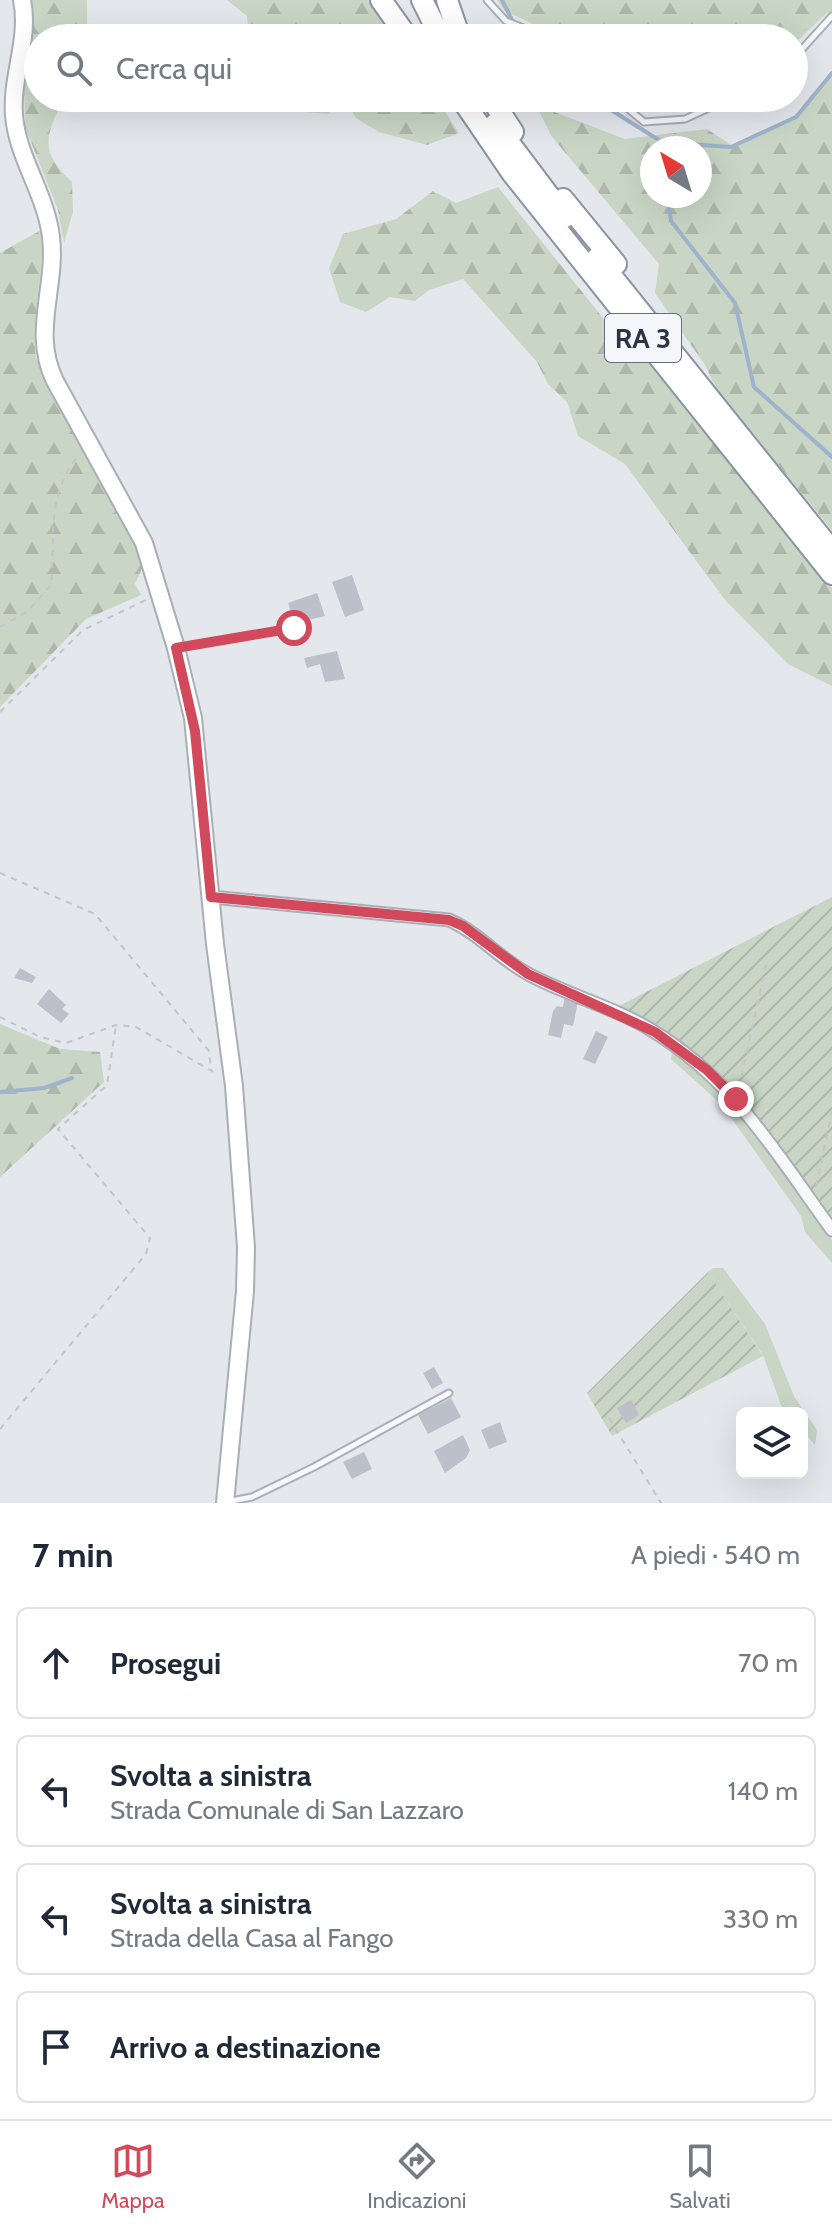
<!DOCTYPE html>
<html lang="it">
<head>
<meta charset="utf-8">
<style>
  :root { --surface:#fff; --page:#f6f6f7; --text:#1f2937; --muted:#747a83; --line:#e0e1e3; --accent:#d1495b }
  body { margin:0; font-family:Cabin,sans-serif; background:var(--page); color:var(--text) }
  .controls { position:absolute; right:24px; bottom:24px; display:grid; overflow:hidden; border-radius:12px; box-shadow:0 8px 32px #0002 }
  .controls button { width:72px; height:72px; display:grid; place-items:center; padding:0; border:0; border-bottom:2px solid var(--line); background:var(--surface); color:var(--text); font:40px sans-serif }
  .compass { position:absolute; left:640px; top:136px; width:72px; height:72px; border-radius:50%; background:var(--surface); box-shadow:0 8px 32px #0002; rotate:322deg }
  .stop { position:absolute; width:24px; height:24px; margin:-18px; border:6px solid #d1495b; border-radius:50%; background:#fff }
  .stop.end { background:#d1495b; border-color:#fff; box-shadow:0 2px 8px #0008 }
  .list { margin:0; padding:0; list-style:none }
  h2 { display:flex; justify-content:space-between; align-items:center; height:104px; margin:0; padding:0 32px; font-size:34px }
  h2 small { font-size:26px; font-weight:400; color:var(--muted) }
  .list li { display:grid; grid-template-columns:52px 1fr auto; gap:24px; align-items:center; box-sizing:border-box; height:112px; margin:0 16px 16px; padding:0 16px; border:2px solid var(--line); border-radius:12px }
  .list b { display:block; font-size:30px; white-space:nowrap }
  .list p { margin:0; font-size:26px; white-space:nowrap; color:var(--muted) }
  .list em { font-size:26px; font-style:normal; color:var(--muted) }
  .icon { flex:none; width:44px; height:44px; fill:none; stroke:currentColor; stroke-width:2; stroke-linecap:round; stroke-linejoin:round }
  .map { position:relative; flex:none; width:832px; height:1503px; overflow:hidden }
  .search { position:absolute; background:var(--surface); box-shadow:0 8px 32px #0002; left:24px; right:24px; top:24px; height:88px; display:flex; align-items:center; gap:20px; box-sizing:border-box; padding:0 28px; border-radius:44px; color:var(--muted); font-size:30px }
  .sheet { height:616px; background:var(--surface) }
  nav { display:flex; justify-content:space-around; align-items:center; box-sizing:border-box; height:112px; border-top:2px solid var(--line); background:var(--surface); font-size:22px; color:var(--muted) }
  nav a { display:grid; justify-items:center; gap:4px }
  nav .on { color:var(--accent) }
  .map>svg:first-child { display:block }
  .grass { fill:#c9d6c5 }
  .forest { fill:url(#forest-firs); fill-rule:evenodd }
  .garden { fill:url(#garden-furrows) }
  .lines { fill:none; stroke-linecap:round; stroke-linejoin:round }
  .stream { stroke:#9fb4cc; stroke-width:4 }
  .building { fill:#bbc0ca }
  .lane-casing { stroke:#a9aeb7; stroke-width:9 }
  .street-casing { stroke:#a9aeb7; stroke-width:15 }
  .secondary-casing { stroke:#a9aeb7; stroke-width:20 }
  .highway-casing { stroke:#8b94a3; stroke-width:24 }
  .path { stroke:#c2c5cb; stroke-width:2; stroke-dasharray:6 6; stroke-linecap:butt }
  .lane { stroke:#f7f8fa; stroke-width:5 }
  .street { stroke:#f7f8fa; stroke-width:11 }
  .secondary { stroke:#fff; stroke-width:16 }
  .highway { stroke:#fff; stroke-width:20 }
  .route { stroke:#d1495b; stroke-width:10 }
  .labels { text-anchor:middle; dominant-baseline:central; stroke-width:7; stroke-linejoin:round; paint-order:stroke }
  .shield { fill:#f4f6f9; stroke:#676e7b; stroke-width:2 }
  .shield-label { font-size:28px; font-weight:bold; fill:#2b3445 }
</style>
</head>
<body>
<div class="map">
<svg width="832" height="1503" viewBox="0 0 832 1503">
  <defs>
    <pattern id="forest-firs" width="22" height="20" patternUnits="userSpaceOnUse" patternTransform="scale(2)"><rect width="22" height="20" fill="#c9d6c5"/><path d="M5 1l3.5 6h-7zM16 11l3.5 6h-7z" fill="#adb8ab"/></pattern>
    <pattern id="garden-furrows" width="10" height="10" patternUnits="userSpaceOnUse" patternTransform="scale(2)"><rect width="10" height="10" fill="#c9d6c5"/><path d="M-1 1l2-2M0 10L10 0M9 11l2-2" fill="none" stroke="#adb8ab"/></pattern>
  </defs>
  <rect width="100%" height="100%" fill="#e4e7ec"/>
  <path class="grass" d="M672 1051 712 1083 745 1117 832 1240V1263L805 1232 801 1216 722 1105 671 1059Z
    M713 1268H723L765 1324 794 1396 817 1430 815 1445 802 1430V1413H787L781 1405 763 1355 708 1272Z"/>
  <path class="forest" d="M30 0H87V38H38V98H64C45 136 39 151 72 182L73 212 64 243 58 210 25 127 24 89 33 18Z
    M227 0H368L396 38H249L247 16Z
    M497 0H832V18L828 12 794 44V38H562L504 10Z
    M832 75V530L719 394 705 365 655 293 659 264 552 137 536 105 625 139 707 129 733 146 797 118ZM652 148H700V196H652Z
    M257 98H317L331 114 274 110 259 103Z
    M343 98H436L459 133 427 145 379 132 356 118Z
    M498 187 611 328 639 352 832 588V686L788 664 725 600 625 464 578 436 567 402 548 384 537 362 463 279 429 290 415 301 390 297 366 312 340 302 329 268 343 234 396 219 433 191 456 203Z
    M41 230C46 273 30 315 36 358L127 527 143 566 135 584 141 595 86 619 0 707V253Z
    M0 1024 60 1049 100 1052 104 1082 0 1177Z"/>
  <path class="garden" d="M832 897V1223L783 1153 732 1089 615 1008Z
    M708 1272 763 1356 612 1436 587 1393Z"/>
  <g class="lines">
    <path class="stream" d="M502 0 521 38
      M592 98 662 142 731 147 796 117 832 73
      M668 196 671 221 735 303 754 387 832 457
      M0 1092 44 1088 72 1078"/>
  </g>
  <path class="building" d="M352 575 364 610 345 617 332 582Z
    M317 593 325 616 295 623 288 603Z
    M337 651 345 679 325 682 320 664 307 668 304 658Z
    M20 968 36 977 32 983 14 978Z
    M49 989 66 1005 62 1009 69 1014 61 1023 37 1004Z
    M565 995 579 997 573 1026 564 1024 561 1038 548 1035 553 1011 557 1006 563 1007Z
    M596 1031 608 1037 595 1064 583 1059Z
    M434 1367 443 1383 432 1389 423 1373Z
    M451 1398 461 1417 428 1434 418 1415Z
    M631 1400 639 1415 626 1423 617 1408Z
    M500 1422 507 1442 489 1449 481 1430Z
    M463 1435 470 1450 466 1458 445 1473 434 1451Z
    M364 1452 372 1469 352 1479 343 1462Z"/>
  <g class="lines">
    <defs>
      <path id="lane" d="M487 0 506 21 548 38
        M794 58 832 16
        M615 98 644 122 685 119 731 98
        M226 1502 252 1497 314 1467 449 1393"/>
      <path id="street" d="M211 897 449 920C479 933 501 960 530 975 570 996 614 1007 653 1031 735 1081 777 1155 832 1230"/>
      <path id="secondary" d="M22 0C30 39 11 76 14 115 17 157 46 194 51 237 57 287 31 332 55 381L144 543 176 648 193 718 215 944 234 1086 246 1247 245 1291 225 1503"/>
      <path id="highway" d="M381 0 408 38
        M422 0 441 38
        M447 0 460 38
        M461 98 512 173 832 574
        M491 98 513 132
        M495 124 565 217
        M563 199 616 264
        M597 258 832 551"/>
    </defs>
    <use href="#lane" class="lane-casing"/>
    <use href="#street" class="street-casing"/>
    <use href="#secondary" class="secondary-casing"/>
    <use href="#highway" class="highway-casing"/>
    <path class="path" d="M0 627 28 611 51 585C56 534 45 499 78 456
      M189 645 277 629 306 631
      M0 712 83 630 146 600
      M0 873 95 914 209 1051 211 1070
      M0 1017 40 1037 66 1043 116 1025 136 1027 217 1074
      M739 1088 766 965
      M816 1186 832 1112
      M609 1418 661 1503
      M0 1429 146 1254 150 1238 58 1129 107 1085 116 1025"/>
    <use href="#lane" class="lane"/>
    <use href="#street" class="street"/>
    <use href="#secondary" class="secondary"/>
    <use href="#highway" class="highway"/>
  </g>
  <g class="lines">
    <path class="route" d="M294 628 176 648 195 731 211 897 449 920 463 926 528 974 655 1032 707 1070 736 1099"/>
  </g>
  <g class="labels">
    <rect class="shield" x="605" y="314" width="76" height="48" rx="6"/>
    <g class="shield-label">
      <text x="643" y="338">RA 3</text>
    </g>
  </g>
</svg>
<div class="controls">
<button><svg class="icon" aria-label="layers" viewBox="0 0 24 24"><path d="M12 4l9 5-9 5-9-5zM3 14l9 5 9-5"/></svg></button>
</div>
<svg class="compass" viewBox="-18 -18 36 36"><path d="M0-13l5 13h-10z" fill="#e53935"/><path d="M0 13l5-13h-10z" fill="#747a83"/></svg>
<div class="stop" style="left:294px;top:628px"></div>
<div class="stop end" style="left:736px;top:1099px"></div>
<div class="search"><svg class="icon" aria-label="search" viewBox="0 0 24 24"><circle cx="10" cy="10" r="6"/><path d="M15 15l6 6"/></svg>Cerca qui</div>
</div>
<section class="sheet">
<h2>7 min<small>A piedi · 540 m</small></h2>
<ul class="list">
<li><svg class="icon" aria-label="ahead" viewBox="0 0 24 24"><path d="M12 20V5M6 11l6-6 6 6"/></svg><div><b>Prosegui</b></div><em>70 m</em></li>
<li><svg class="icon" aria-label="left" viewBox="0 0 24 24"><path d="M17 20v-9H6M10 6l-5 5 5 5"/></svg><div><b>Svolta a sinistra</b><p>Strada Comunale di San Lazzaro</p></div><em>140 m</em></li>
<li><svg class="icon" aria-label="left" viewBox="0 0 24 24"><path d="M17 20v-9H6M10 6l-5 5 5 5"/></svg><div><b>Svolta a sinistra</b><p>Strada della Casa al Fango</p></div><em>330 m</em></li>
<li><svg class="icon" aria-label="arrive" viewBox="0 0 24 24"><path d="M6 21V4h12l-3 4 3 4H6"/></svg><div><b>Arrivo a destinazione</b></div></li>
</ul>
</section>
<nav>
<a class="on"><svg class="icon" aria-label="map" viewBox="0 0 24 24"><path d="M3 6l6-2 6 2 6-2v14l-6 2-6-2-6 2zM9 4v14M15 6v14"/></svg>Mappa</a>
<a><svg class="icon" aria-label="directions" viewBox="0 0 24 24"><path d="M12 3l9 9-9 9-9-9zM9 14v-3h6M13 9l2 2-2 2"/></svg>Indicazioni</a>
<a><svg class="icon" aria-label="saved" viewBox="0 0 24 24"><path d="M7 4h10v16l-5-4-5 4z"/></svg>Salvati</a>
</nav>
</body>
</html>
